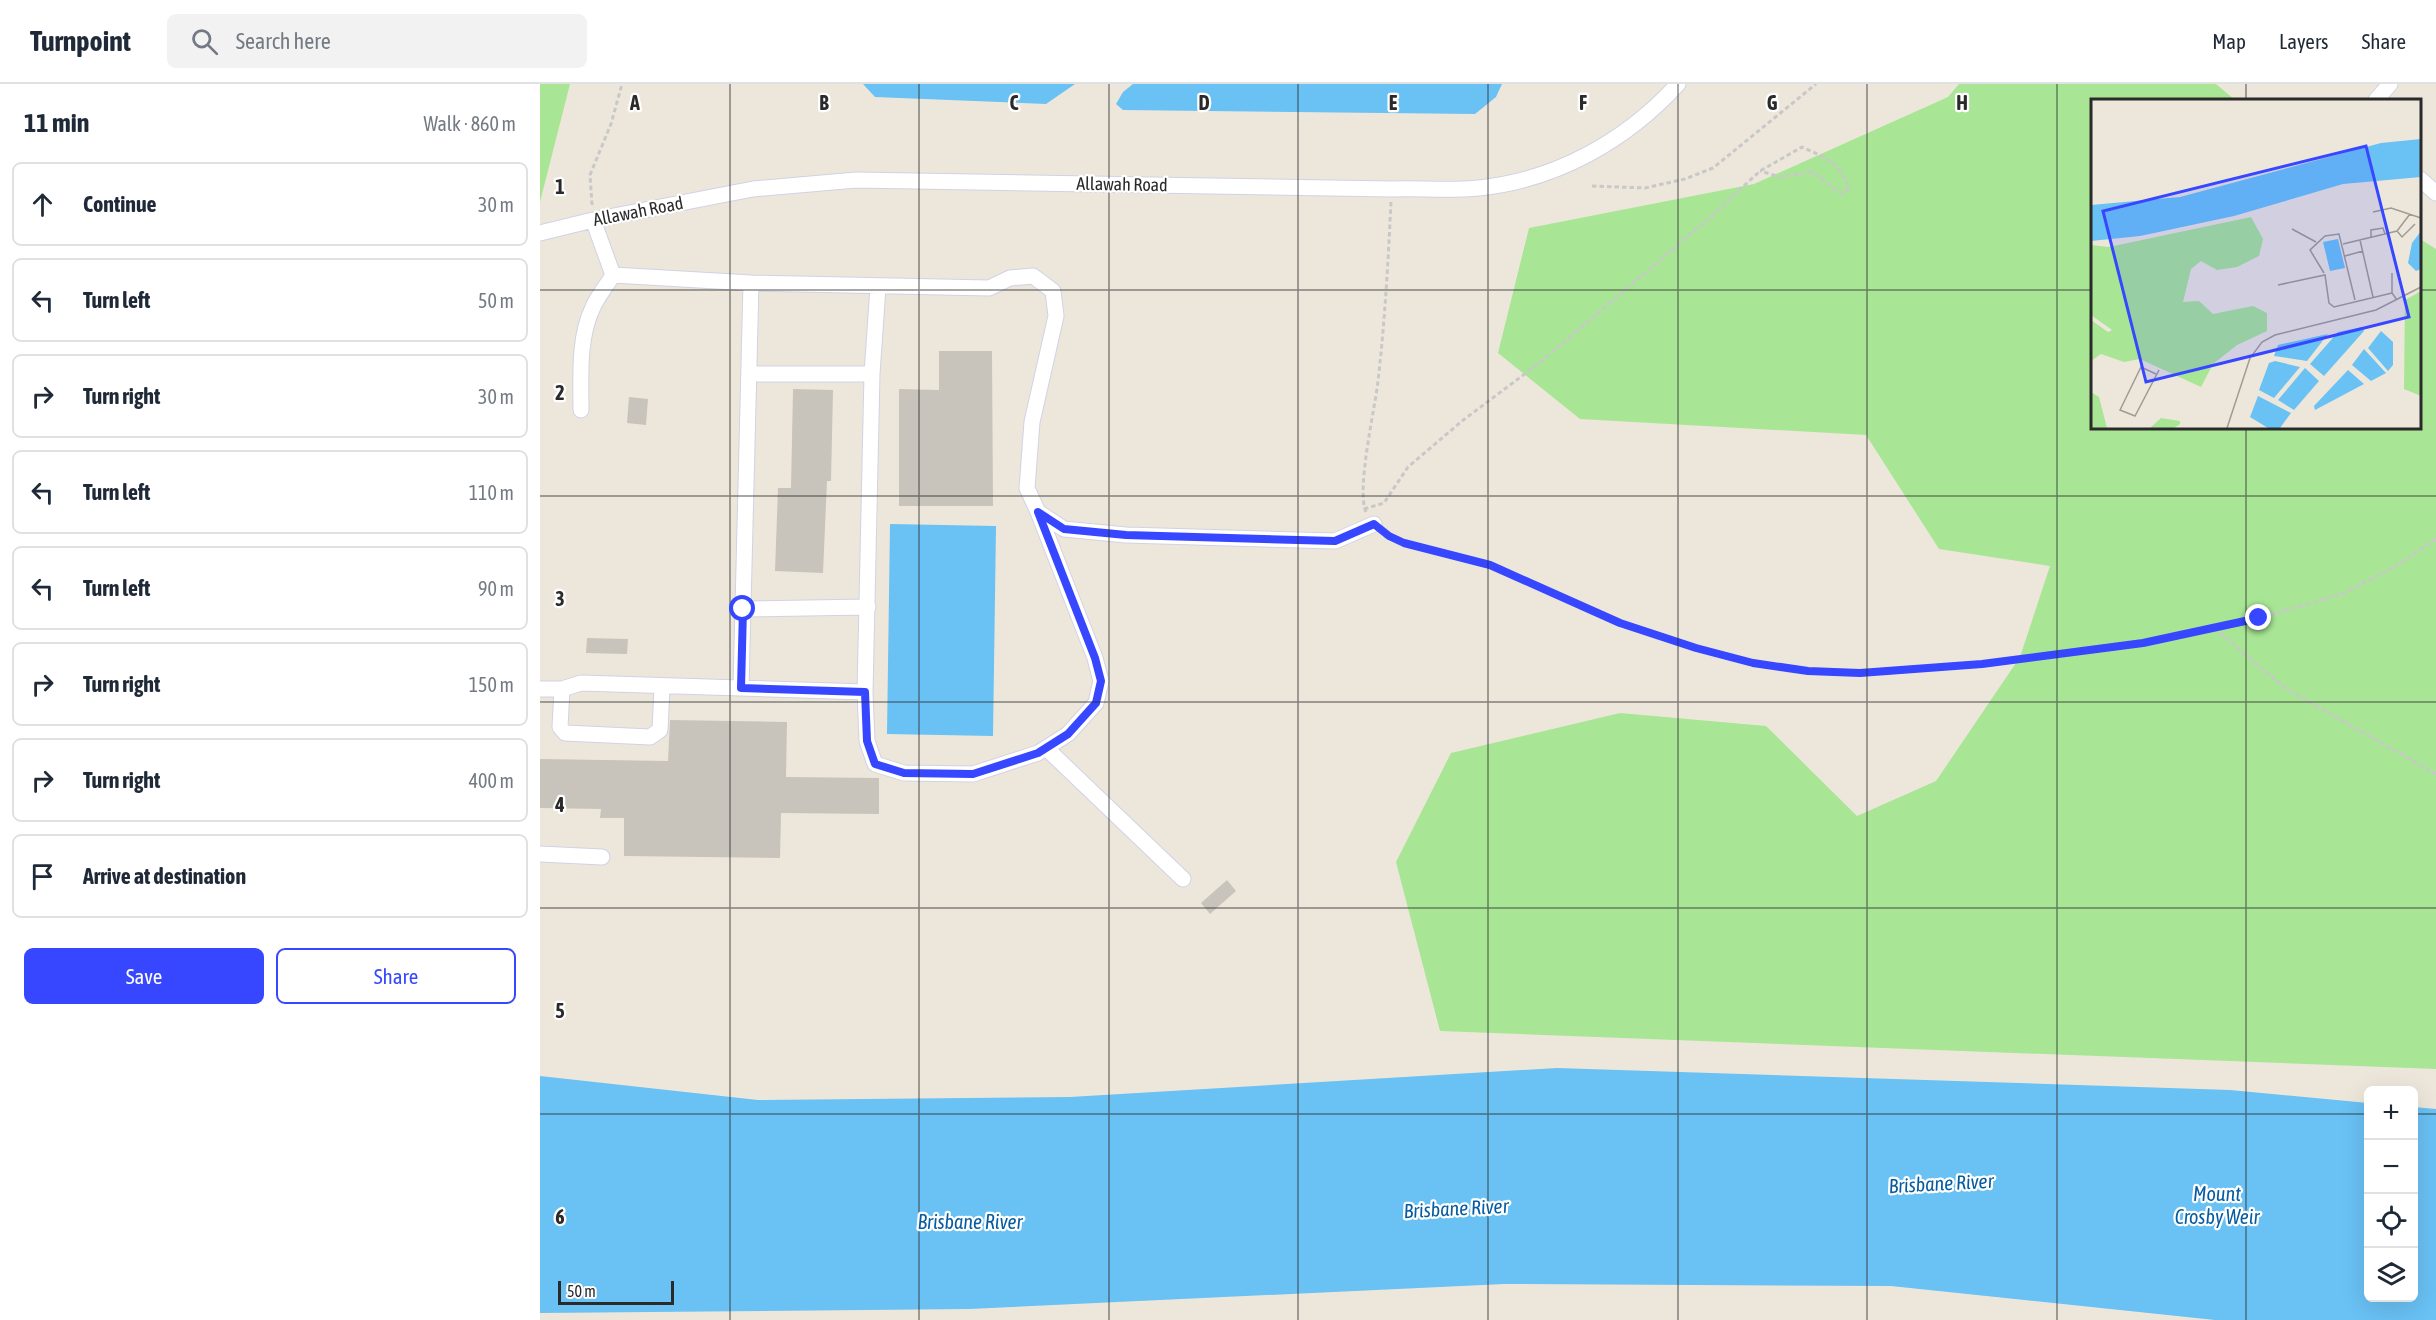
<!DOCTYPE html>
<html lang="en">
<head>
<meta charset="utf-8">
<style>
  :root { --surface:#fff; --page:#f2f2f3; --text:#1f2937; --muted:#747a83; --line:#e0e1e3; --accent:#3647ff }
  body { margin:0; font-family:"Asap Condensed",sans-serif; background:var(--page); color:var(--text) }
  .controls { position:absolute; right:18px; bottom:18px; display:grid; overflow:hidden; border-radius:9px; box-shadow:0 6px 24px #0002 }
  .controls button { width:54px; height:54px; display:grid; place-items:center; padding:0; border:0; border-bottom:2px solid var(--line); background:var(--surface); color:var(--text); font:30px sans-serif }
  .scale { position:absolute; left:18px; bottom:15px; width:116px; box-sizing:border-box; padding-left:6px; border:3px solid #2a2a2a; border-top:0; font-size:16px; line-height:21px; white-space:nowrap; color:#2a2a2a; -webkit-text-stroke:4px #fff; paint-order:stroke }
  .stop { position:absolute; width:18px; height:18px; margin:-14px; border:4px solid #3647ff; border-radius:50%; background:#fff }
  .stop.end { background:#3647ff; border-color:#fff; box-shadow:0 2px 6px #0008 }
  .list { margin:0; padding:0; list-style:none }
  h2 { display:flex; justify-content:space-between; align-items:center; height:78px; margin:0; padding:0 24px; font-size:26px }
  h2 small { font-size:20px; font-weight:400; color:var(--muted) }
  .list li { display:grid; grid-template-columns:39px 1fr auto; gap:18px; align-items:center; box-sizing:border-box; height:84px; margin:0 12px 12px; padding:0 12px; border:2px solid var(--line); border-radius:9px }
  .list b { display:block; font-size:22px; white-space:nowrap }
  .list em { font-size:20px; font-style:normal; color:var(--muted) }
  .actions { display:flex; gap:12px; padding:18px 24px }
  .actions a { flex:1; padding:14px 0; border:2px solid var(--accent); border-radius:9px; text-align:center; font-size:21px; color:var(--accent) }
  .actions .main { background:var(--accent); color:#fff }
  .icon { flex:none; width:33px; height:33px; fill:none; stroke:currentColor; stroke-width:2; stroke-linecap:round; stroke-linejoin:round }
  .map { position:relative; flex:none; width:1896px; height:1236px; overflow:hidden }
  header { display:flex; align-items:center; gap:36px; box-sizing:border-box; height:84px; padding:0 30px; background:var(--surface); border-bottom:2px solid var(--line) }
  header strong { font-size:28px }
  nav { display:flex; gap:33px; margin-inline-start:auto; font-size:21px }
  .search { width:420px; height:54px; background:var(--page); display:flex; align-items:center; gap:15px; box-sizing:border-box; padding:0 21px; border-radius:9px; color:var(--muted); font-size:22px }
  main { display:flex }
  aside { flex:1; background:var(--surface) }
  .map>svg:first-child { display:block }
  .green { fill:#a8e695 }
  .water { fill:#69c1f4 }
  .building { fill:#c8c4bb }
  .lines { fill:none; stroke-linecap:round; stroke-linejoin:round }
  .minor-casing { stroke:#d1d2e4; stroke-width:17 }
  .path { stroke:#c8c8c8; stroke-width:3; stroke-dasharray:4.5 3; stroke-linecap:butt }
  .minor { stroke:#fff; stroke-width:15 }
  .route { stroke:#3647ff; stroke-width:8 }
  .grid { fill:none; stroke:#2a2a2a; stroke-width:1.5; stroke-opacity:0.55 }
  .labels { text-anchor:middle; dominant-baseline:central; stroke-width:4.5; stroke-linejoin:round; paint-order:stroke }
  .street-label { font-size:18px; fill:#2a2a2a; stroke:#fff }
  .water-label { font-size:20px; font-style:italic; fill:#075ca1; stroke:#fff }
  .inset-road { fill:none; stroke:#9f9b94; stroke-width:1.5 }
  .view { fill:#3647ff; fill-opacity:0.15; stroke:#3647ff; stroke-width:3 }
  .inset-edge { fill:none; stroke:#2a2a2a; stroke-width:3 }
  .grid-label { font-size:20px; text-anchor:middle; font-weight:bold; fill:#2a2a2a; stroke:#fff; stroke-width:4.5; stroke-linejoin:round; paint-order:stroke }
</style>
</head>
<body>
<header>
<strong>Turnpoint</strong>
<div class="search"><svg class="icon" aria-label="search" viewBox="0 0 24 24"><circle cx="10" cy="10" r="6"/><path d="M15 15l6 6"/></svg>Search here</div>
<nav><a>Map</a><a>Layers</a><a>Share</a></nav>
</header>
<main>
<aside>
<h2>11 min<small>Walk · 860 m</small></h2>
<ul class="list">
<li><svg class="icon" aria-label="ahead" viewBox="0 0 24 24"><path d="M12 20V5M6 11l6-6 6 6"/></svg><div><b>Continue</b></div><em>30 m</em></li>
<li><svg class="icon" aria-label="left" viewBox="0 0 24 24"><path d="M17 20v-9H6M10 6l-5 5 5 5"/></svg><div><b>Turn left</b></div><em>50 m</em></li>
<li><svg class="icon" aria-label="right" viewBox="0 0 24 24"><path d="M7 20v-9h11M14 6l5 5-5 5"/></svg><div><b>Turn right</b></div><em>30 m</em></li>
<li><svg class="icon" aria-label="left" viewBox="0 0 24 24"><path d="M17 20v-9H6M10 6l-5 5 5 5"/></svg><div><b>Turn left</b></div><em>110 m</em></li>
<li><svg class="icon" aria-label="left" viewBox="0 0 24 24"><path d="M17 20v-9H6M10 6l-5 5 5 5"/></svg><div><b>Turn left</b></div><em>90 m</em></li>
<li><svg class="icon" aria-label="right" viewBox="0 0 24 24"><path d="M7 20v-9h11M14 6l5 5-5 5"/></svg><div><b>Turn right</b></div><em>150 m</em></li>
<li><svg class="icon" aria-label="right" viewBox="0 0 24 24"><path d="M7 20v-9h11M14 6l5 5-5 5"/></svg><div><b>Turn right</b></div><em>400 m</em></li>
<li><svg class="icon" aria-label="arrive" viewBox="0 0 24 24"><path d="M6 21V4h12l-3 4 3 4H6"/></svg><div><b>Arrive at destination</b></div></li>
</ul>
<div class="actions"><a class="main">Save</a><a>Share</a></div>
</aside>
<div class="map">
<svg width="1896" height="1236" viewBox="0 0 1896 1236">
  <rect width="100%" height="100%" fill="#ede7db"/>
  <path class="green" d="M0 0H30L0 118Z
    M1419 0H1676L1695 16H1552V344H1880V155L1896 165V985L900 947 856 778 911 669 1080 629 1226 642 1317 732 1396 697 1480 573 1510 482 1399 465 1326 351 1040 335 958 269 989 144 1214 100 1408 13Z"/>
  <path class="water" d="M323 0H535L506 20 335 13Z
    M593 0H962L956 13 935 30 583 26 576 20 583 8Z
    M350 440 456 442 453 652 347 650Z
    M1017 984 1690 1006 1828 1019V1214H1874V1023L1896 1025V1236H1675L1351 1202 964 1200 429 1225 0 1229V992L218 1016 530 1013Z"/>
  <path class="building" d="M399 267H452L453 422H359V305L399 306Z
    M253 305 293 306 291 397H287L283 489 235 487 238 404H251Z
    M89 313 108 315 106 341 87 339Z
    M47 554 88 555 87 570 46 569Z
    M130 636 247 638 246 693 339 694V730L241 729 240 774 84 772V734H60L61 725 0 724V675L128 677Z
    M687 796 696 807 670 830 661 819Z"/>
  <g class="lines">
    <defs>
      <path id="minor" d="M1836 16 1850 0
        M1880 95 1896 109
        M53 136 73 191
        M0 149 53 136 213 105 316 96 851 105C880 104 910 107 939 104 1016 96 1086 57 1138 0
        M73 191 211 199 449 204 470 194 493 192 513 207 516 232 492 338 487 404 498 428 524 445 586 451 795 457 834 440
        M338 203 332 290 325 608 327 657 335 680 364 689 433 690 498 669 528 650 556 619 561 597 555 574 498 428
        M209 290H332
        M41 326C41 293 38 254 53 223 58 212 67 201 73 191
        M203 525 328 523
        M201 604 211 199
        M0 605H22L41 599 325 608
        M22 605 20 643 25 649 110 653 120 646 122 603
        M506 664 643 795
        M0 770 62 773"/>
    </defs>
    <use href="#minor" class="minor-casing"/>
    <path class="path" d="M1052 102 1105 104 1145 95 1173 84 1276 0
      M52 121 50 91 71 40 82 0
      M824 425 844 419 868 383 922 337 998 280 1167 136 1220 87 1262 63C1286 74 1300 78 1309 105L1301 109 1272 88 1240 93 1220 87
      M826 428C816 405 835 325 838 297 845 237 848 178 851 118
      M844 448 864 459 950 481 1081 539 1156 564 1213 579 1268 587 1320 589 1442 580 1603 559 1719 534 1805 509 1857 481 1896 455
      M1674 544 1745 604 1896 690"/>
    <use href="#minor" class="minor"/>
  </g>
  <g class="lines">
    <path class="route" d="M203 525 201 604 325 608 327 657 335 680 364 689 433 690 498 669 528 650 556 619 561 597 555 574 498 428 524 445 586 451 795 457 834 440 849 452 864 459 950 481 1080 539 1156 564 1213 579 1268 587 1320 589 1442 580 1603 559 1719 534"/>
  </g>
  <path class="grid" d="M190 0V1236M379 0V1236M569 0V1236M758 0V1236M948 0V1236M1138 0V1236M1327 0V1236M1517 0V1236M1706 0V16M0 206H1552M1880 206H1896M1706 344V1236M0 412H1896M0 618H1896M0 824H1896M0 1030H1828M1874 1030H1896"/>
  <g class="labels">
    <g class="street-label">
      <text transform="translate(582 100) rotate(1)">Allawah Road</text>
      <text transform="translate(98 127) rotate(-11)">Allawah Road</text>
    </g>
    <g class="water-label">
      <text transform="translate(1401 1099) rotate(-3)">Brisbane River</text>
      <text x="1677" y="1109">Mount<tspan x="1677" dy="23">Crosby Weir</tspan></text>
      <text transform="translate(916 1124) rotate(-3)">Brisbane River</text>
      <text x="430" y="1137">Brisbane River</text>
    </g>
  </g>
  <g transform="translate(1551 15)">
    <rect width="330" height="330" fill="#ede7db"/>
    <path d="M160 118 172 140 168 157 146 168 126 171 110 162 100 170 92 203 108 202 122 215 162 207 176 214V232L146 246 122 265 110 288 49 260 33 263 10 255 0 262V221L17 233 21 231 0 216V146L18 148ZM330 192V297L313 290 314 201ZM0 293 8 298 16 329H0ZM70 319 89 322V325L83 329H59Z" fill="#a8e695"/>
    <path d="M330 40V78L252 85 143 117 49 137 0 142V106L89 98 290 44ZM330 132V170L325 172 317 164 321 144ZM247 140 254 169 239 172 232 143ZM271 228 273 232 233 277 219 265 247 233ZM290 232 302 243V266L297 272 277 249ZM237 235 216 262 183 257 187 246ZM273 250 295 274 280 282 261 266ZM184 262 209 268 183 299 168 291 178 264ZM214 269 228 282 203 311 187 301ZM257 271 273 285 224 311 223 307ZM167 297 200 314 189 329H177L159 318Z" fill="#69c1f4"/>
    <path class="inset-road" d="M282 113 300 109 330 119M201 130 225 143M306 132 311 138 324 125M280 138V131L292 129 294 135M269 141 282 198M252 145 306 132 319 115M254 157 272 152M233 174 219 151 234 137 248 135 264 201M301 174V194L306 201M187 186 234 176 238 204 243 208 301 194M65 275 50 268 29 311 44 317 68 271M136 329 159 259 171 243 184 236 285 211 330 188"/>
    <path class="view" d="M275 47 318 218 55 283 12 112Z"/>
    <rect width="330" height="330" class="inset-edge"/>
  </g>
  <g class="grid-label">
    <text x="95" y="26">A</text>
    <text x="284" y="26">B</text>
    <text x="474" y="26">C</text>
    <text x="664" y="26">D</text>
    <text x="853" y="26">E</text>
    <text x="1043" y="26">F</text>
    <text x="1232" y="26">G</text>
    <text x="1422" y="26">H</text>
    <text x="20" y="110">1</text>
    <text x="20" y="316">2</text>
    <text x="20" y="522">3</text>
    <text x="20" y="728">4</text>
    <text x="20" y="934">5</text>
    <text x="20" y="1140">6</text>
  </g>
</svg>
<div class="controls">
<button>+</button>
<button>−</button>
<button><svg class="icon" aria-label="locate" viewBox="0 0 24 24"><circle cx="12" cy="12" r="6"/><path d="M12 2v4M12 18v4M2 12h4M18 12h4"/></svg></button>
<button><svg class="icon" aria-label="layers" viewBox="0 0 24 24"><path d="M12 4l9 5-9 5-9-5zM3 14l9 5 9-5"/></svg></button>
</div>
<div class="scale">50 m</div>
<div class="stop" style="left:203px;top:525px"></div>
<div class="stop end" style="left:1719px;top:534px"></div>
</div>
</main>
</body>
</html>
